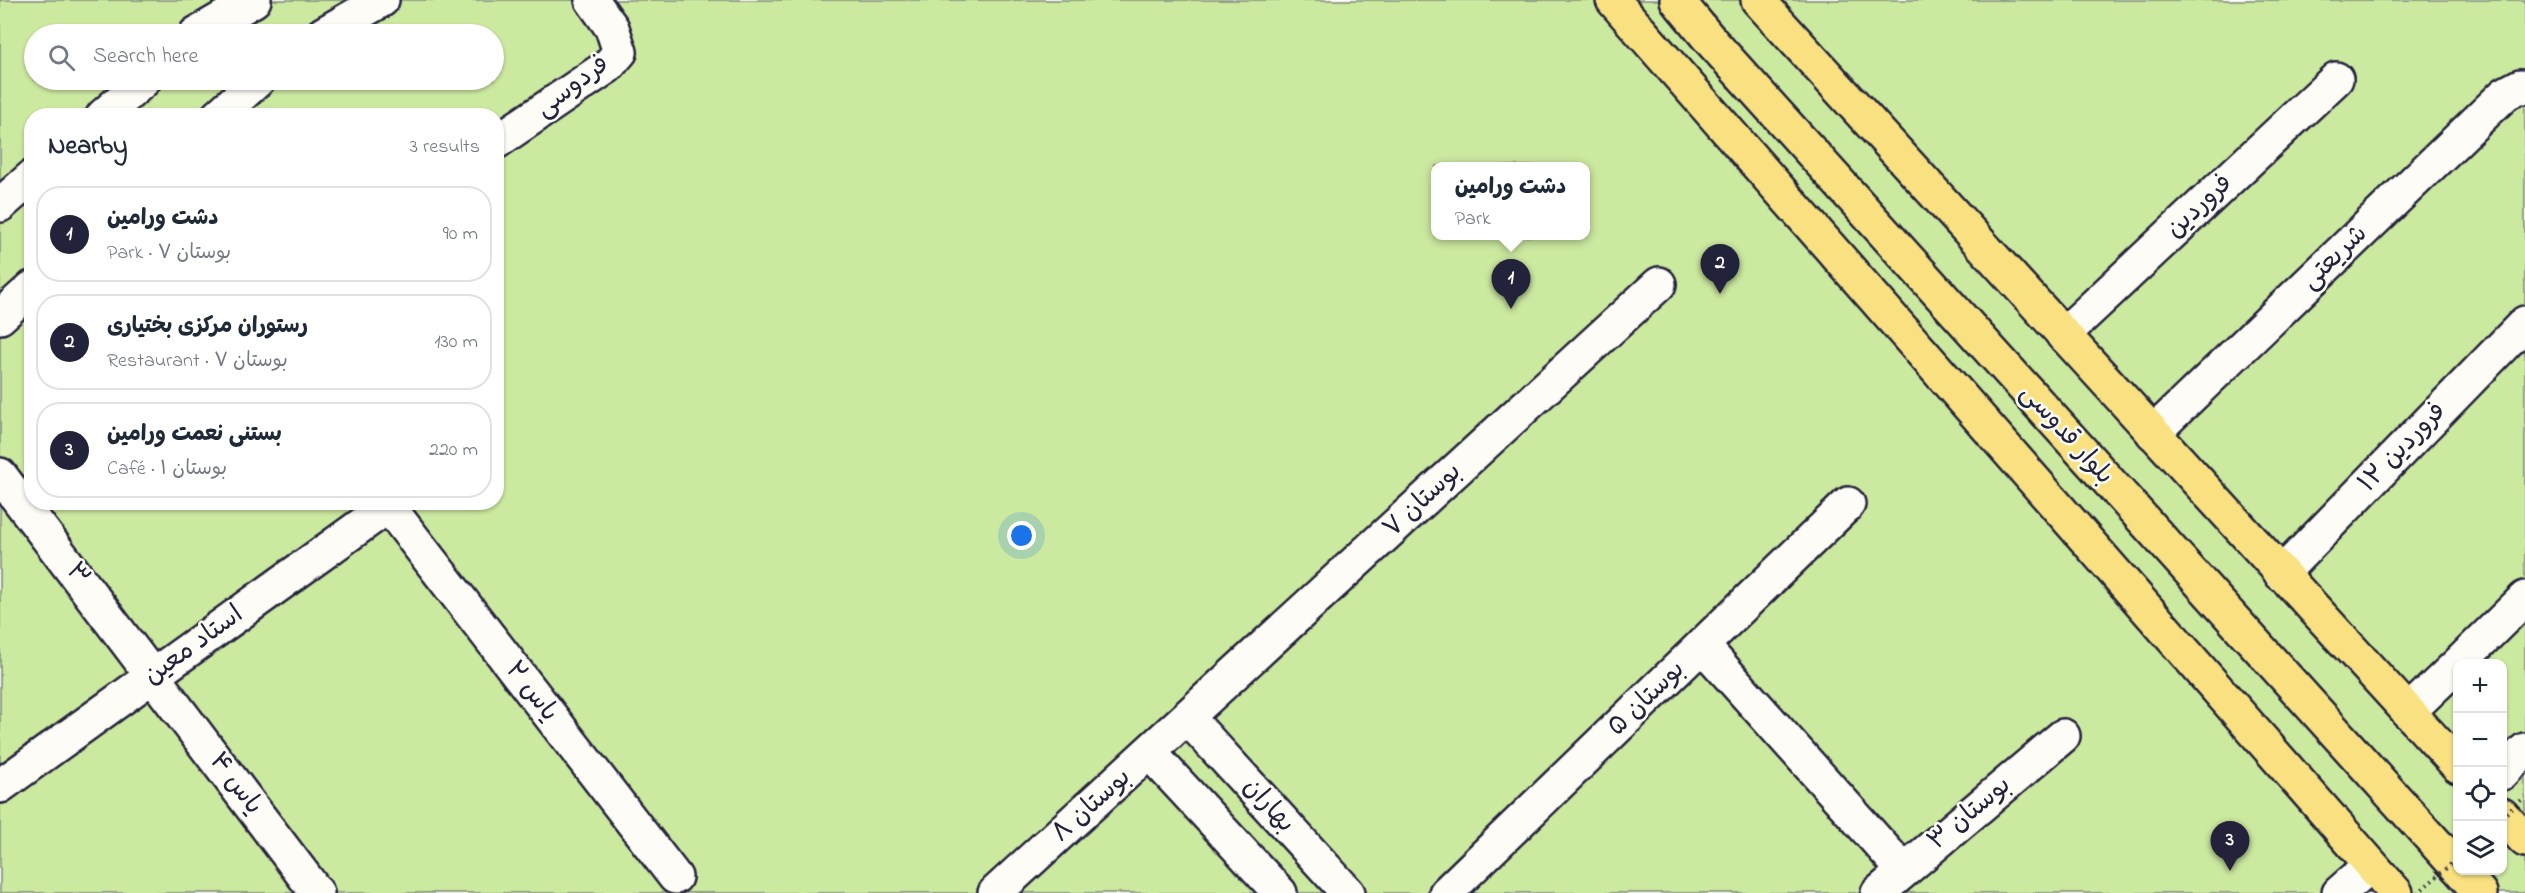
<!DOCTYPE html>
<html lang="en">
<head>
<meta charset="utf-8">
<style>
  :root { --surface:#fff; --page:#f6f6f7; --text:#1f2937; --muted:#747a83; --line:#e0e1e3; --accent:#22223b }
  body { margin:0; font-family:"Indie Flower","Playpen Sans Arabic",sans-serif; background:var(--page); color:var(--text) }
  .controls { position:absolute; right:18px; bottom:18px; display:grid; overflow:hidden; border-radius:12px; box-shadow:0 2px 4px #0004 }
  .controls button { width:54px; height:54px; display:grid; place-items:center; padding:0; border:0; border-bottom:2px solid var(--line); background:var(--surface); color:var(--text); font:30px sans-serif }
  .you { position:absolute; left:1022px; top:536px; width:21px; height:21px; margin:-15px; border:4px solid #fff; border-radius:50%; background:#1a73e8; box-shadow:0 0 0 9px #1a73e833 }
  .badge { display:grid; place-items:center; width:39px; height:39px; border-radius:50%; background:var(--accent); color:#fff; font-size:20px; font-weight:700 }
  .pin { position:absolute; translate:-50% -50px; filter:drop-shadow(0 2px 3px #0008) }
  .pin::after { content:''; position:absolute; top:32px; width:21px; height:18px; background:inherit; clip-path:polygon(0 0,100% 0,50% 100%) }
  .popup { position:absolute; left:1431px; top:162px; width:159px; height:78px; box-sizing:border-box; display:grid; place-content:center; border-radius:12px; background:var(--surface); filter:drop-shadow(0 2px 4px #0005); font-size:20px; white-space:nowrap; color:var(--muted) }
  .popup b { font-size:22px; color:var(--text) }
  .popup::after { content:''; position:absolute; left:50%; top:100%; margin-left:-12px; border:12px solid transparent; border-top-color:var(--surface) }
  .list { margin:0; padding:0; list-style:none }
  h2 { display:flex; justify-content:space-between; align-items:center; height:78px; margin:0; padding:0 24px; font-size:26px }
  h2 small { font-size:20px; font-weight:400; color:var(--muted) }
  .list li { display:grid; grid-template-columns:39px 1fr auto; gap:18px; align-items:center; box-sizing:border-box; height:96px; margin:0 12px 12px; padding:0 12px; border:2px solid var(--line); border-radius:24px }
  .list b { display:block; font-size:22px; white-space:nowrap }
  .list p { margin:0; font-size:20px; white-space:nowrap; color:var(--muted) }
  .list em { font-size:20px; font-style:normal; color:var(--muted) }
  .icon { flex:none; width:33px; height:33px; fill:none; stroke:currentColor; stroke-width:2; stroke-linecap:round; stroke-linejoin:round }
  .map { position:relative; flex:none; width:2525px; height:893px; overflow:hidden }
  .search { position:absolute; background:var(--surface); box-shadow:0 2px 4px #0004; left:24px; top:24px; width:480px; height:66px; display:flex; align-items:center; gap:15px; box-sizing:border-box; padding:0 21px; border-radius:33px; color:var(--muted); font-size:22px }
  .panel { position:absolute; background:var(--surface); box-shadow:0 2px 4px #0004; left:24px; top:108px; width:480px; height:402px; border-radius:24px }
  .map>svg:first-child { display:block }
  .green { fill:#cce9a0; stroke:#77866e; stroke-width:1.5; fill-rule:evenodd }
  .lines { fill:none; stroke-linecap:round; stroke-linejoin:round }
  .minor-casing { stroke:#22223b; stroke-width:38 }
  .major-casing { stroke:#22223b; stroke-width:38 }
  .minor { stroke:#fdfcf7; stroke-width:33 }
  .major { stroke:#f9e181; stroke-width:33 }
  .path-bridge { stroke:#22223b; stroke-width:4; stroke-dasharray:1.5 4.5; stroke-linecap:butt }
  .labels { text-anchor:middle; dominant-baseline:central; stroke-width:5; stroke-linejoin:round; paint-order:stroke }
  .street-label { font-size:26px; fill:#22223b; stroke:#fdfcf7 }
</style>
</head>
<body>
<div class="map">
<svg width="2525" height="893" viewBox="0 0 2525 893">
  <rect width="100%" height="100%" fill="#fdfcf7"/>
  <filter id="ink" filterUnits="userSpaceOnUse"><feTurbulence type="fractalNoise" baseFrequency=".0167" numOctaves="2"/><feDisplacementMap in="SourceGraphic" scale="12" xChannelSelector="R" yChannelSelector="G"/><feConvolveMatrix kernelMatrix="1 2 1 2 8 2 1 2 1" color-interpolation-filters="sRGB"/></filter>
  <g filter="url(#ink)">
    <path class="green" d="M0 0H2525V893H0ZM34 34H494V80H34ZM32 116H496V502H32ZM1436 166H1586V236H1436ZM2458 664H2502V870H2458Z"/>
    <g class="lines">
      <defs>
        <path id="minor" d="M196 34 254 0
          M323 34 382 0
          M103 116 144 80
          M218 116 258 80
          M496 142 608 66 620 52 612 28 592 0
          M0 205 32 177
          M0 317 32 288
          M2063 335 2336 79
          M2153 433 2505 94 2520 86 2525 87
          M0 475 317 893
          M385 502 675 877
          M2281 574 2525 323
          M1702 645 1903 870
          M2458 664 2525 598
          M2408 712 2458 664
          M1188 718 1348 893
          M1150 753 1280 893
          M2502 773 2525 750
          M0 786 388 506
          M995 893 1659 284
          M1446 893 1848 504
          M1878 893 2063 736
          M2339 893 2371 865"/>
        <path id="major" d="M1613 0 2396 893
          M1677 0 1711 41 2458 868
          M1758 0 2458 766
          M2502 815 2525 840
          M2460 870 2480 893"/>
      </defs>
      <use href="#minor" class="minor-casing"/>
      <use href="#major" class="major-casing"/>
      <use href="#minor" class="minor"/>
      <use href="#major" class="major"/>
      <path class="path-bridge" d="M2502 817 2525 797
        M2418 893 2458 858"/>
    </g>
  </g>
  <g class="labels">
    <g class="street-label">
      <text transform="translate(573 87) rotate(-37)">فردوسی</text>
      <text transform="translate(2200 207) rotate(-43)">فروردین</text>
      <text transform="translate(2335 258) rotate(-44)">شریعتی</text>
      <text transform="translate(2066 435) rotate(48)">بلوار قدوسی</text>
      <text transform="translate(2403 448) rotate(-46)">۱۲ فروردین</text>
      <text transform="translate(1423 501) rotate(-43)">بوستان ۷</text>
      <text transform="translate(77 575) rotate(52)">۳</text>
      <text transform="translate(194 646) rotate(-36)">استاد معین</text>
      <text transform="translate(531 692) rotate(52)">یاس ۲</text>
      <text transform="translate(1647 699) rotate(-44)">بوستان ۵</text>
      <text transform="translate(235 784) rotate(53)">یاس ۴</text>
      <text transform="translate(1092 806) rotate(-42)">بوستان ۸</text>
      <text transform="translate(1268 806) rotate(48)">بهاران</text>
      <text transform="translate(1970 814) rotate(-40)">بوستان ۳</text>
    </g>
  </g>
</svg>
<div class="controls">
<button>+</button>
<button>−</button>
<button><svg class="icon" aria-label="locate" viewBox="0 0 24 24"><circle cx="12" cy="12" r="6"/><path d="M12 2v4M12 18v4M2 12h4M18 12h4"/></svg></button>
<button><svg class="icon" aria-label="layers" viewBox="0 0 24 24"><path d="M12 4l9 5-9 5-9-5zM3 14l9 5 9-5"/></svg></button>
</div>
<div class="you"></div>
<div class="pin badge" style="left:1511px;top:309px">1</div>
<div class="popup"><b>دشت ورامین</b>Park</div>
<div class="pin badge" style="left:1720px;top:294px">2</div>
<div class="pin badge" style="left:2230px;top:871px">3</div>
<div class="search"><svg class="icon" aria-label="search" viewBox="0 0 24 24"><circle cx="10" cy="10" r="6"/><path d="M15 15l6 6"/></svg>Search here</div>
<section class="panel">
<h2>Nearby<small>3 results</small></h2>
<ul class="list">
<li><span class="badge">1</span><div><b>دشت ورامین</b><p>Park · بوستان ۷</p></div><em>90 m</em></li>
<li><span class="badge">2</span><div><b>رستوران مرکزی بختیاری</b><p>Restaurant · بوستان ۷</p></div><em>130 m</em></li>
<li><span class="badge">3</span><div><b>بستنی نعمت ورامین</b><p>Café · بوستان ۱</p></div><em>220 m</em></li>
</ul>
</section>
</div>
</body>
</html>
